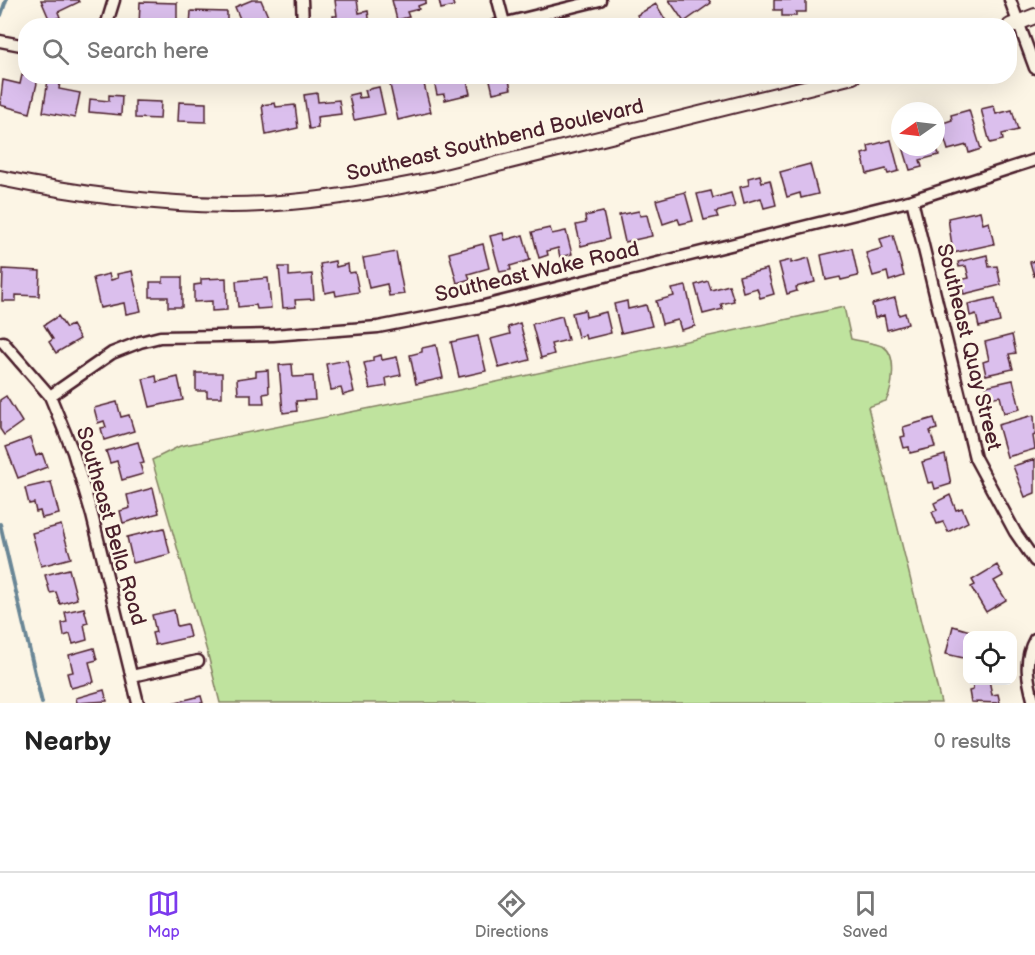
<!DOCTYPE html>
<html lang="en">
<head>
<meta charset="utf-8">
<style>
  :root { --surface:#fff; --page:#f6f6f6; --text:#222; --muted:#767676; --line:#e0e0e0; --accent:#7c3aed }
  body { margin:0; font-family:"Balsamiq Sans",sans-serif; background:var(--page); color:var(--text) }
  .controls { position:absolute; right:18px; bottom:18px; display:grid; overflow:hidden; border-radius:12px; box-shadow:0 6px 24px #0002 }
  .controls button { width:54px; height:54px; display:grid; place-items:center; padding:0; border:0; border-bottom:2px solid var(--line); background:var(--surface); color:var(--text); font:30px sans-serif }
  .compass { position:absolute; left:891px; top:102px; width:54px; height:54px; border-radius:50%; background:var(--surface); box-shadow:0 6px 24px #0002; rotate:256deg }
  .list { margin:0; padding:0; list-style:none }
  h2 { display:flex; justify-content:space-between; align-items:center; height:78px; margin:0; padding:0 24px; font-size:26px }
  h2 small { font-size:20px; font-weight:400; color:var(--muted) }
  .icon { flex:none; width:33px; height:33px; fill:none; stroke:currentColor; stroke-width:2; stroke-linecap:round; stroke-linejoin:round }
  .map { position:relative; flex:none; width:1035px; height:703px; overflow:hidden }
  .search { position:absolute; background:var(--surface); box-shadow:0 6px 24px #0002; left:18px; right:18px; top:18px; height:66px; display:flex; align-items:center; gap:15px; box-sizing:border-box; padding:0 21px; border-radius:24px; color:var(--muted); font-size:22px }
  .sheet { height:168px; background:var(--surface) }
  nav { display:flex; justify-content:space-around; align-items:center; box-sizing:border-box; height:84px; border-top:2px solid var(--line); background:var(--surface); font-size:16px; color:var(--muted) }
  nav a { display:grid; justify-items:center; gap:3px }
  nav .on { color:var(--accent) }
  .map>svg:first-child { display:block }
  .green { fill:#bfe39e; stroke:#848164; stroke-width:1.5 }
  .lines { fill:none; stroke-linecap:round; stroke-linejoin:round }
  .stream { stroke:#698696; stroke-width:4 }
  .building { fill:#dbbfed; stroke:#4a1f2b; stroke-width:1.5 }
  .minor-casing { stroke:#4a1f2b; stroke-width:15 }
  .tertiary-casing { stroke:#4a1f2b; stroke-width:18 }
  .minor { stroke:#fcf5e5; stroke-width:10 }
  .tertiary { stroke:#fcf5e5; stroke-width:14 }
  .labels { text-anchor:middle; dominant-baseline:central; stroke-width:5; stroke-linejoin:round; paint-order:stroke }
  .street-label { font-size:21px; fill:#4a1f2b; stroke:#fcf5e5 }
</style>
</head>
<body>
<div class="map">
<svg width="1035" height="703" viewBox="0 0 1035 703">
  <rect width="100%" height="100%" fill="#fcf5e5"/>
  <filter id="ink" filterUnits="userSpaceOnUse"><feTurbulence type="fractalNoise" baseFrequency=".0167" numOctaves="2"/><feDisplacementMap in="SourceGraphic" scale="12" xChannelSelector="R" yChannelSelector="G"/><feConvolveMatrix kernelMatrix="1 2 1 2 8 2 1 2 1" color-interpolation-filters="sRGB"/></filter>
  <g filter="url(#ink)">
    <path class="green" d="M844 307 851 339C860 341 877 343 884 347 898 356 892 390 886 401L868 407 941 703H220L208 655 152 460 180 446 431 396Z"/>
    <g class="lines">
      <path class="stream" d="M1 15 6 0
        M0 524 42 703"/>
    </g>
    <path class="building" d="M41 0H78L79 2 58 12 60 17 50 21Z
      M252 0H261L272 26H243L235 7Z
      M335 0H357L359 13 368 11 370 25 334 26 333 16H337Z
      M392 0H426V3L418 6 419 9 407 12 409 17 397 20Z
      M439 0H452L454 6 441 9Z
      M669 0H709L711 3 684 22Z
      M774 0H806V12H796V16H782V10H774Z
      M140 2 177 3V26H139Z
      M656 4 669 26H643L637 15Z
      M191 11 227 12V26H190Z
      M22 75 38 79 30 113 0 105 3 80 20 84Z
      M405 76H422L431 112 398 120 390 85 406 82Z
      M466 76 470 94 445 100 444 94 437 95 433 77Z
      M489 76H508L511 89 493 93Z
      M48 80 60 82 59 89 80 93 75 118 43 112Z
      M379 87 385 114 354 120 349 95 358 93 359 98 367 97 365 90Z
      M317 93 318 102 339 100 341 114 317 117 318 128 309 129 304 95Z
      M109 95 122 96 121 115 89 112 90 99 109 101Z
      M135 101 161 102 160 119 135 118Z
      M179 102 206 103V122L178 121Z
      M275 103 276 107 295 105 298 128 266 135 262 105Z
      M994 106 996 114 1012 110 1018 130 1002 134 1003 140 990 143 981 109Z
      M969 110 981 149 969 153 967 145 948 150 940 124 952 120 951 115Z
      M891 140 899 171 888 174 886 169 867 174 862 154 869 152 868 146Z
      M936 145 939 155 920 160 922 167 910 170 903 147H936Z
      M810 164 818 194 801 198 800 193 787 197 780 172Z
      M760 175 762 182 770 180 776 205 764 208 761 198 744 203 740 187 749 185 748 178Z
      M711 191 713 198 731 193 735 207 716 212 718 217 704 220 697 194Z
      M685 192 693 221 680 224 678 219 663 224 656 200Z
      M639 211 640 216 647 215 652 236 625 242 619 215Z
      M980 211 983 224 989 222 994 244 953 253 948 218Z
      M603 212 609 239 581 246 576 225 586 223 585 216Z
      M550 228 552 234 566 231 572 254 560 257 558 248 547 251 548 255 539 258 532 232Z
      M503 233 505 240 523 235 530 260 510 266 511 270 500 272 490 236Z
      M893 235 904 276 889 281 887 272 873 276 866 253 883 248 880 239Z
      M483 244 489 268 468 274 470 279 457 283 449 253Z
      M852 248 858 276 841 280 840 277 826 280 821 255Z
      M396 252 404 294 389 296 387 284 369 288 363 258Z
      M987 255 989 267 997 266 1001 285 964 294 960 280 969 278 966 266 959 267 958 262Z
      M809 258 815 282 796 287 797 291 787 294 779 263 791 260V263Z
      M335 261 336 267 348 264 349 273 355 272 359 292 336 296 335 291 325 293 320 264Z
      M1035 261V275L1034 276 1030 262Z
      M279 267H289V276L312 274 314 299 295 300 296 307 283 308Z
      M3 269 40 271 39 296 16 295V301H2Z
      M767 269 774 294 760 298 757 288 743 292 739 276Z
      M132 271 141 311 126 314 124 303 100 308 93 278 109 274 111 280 118 278 117 274Z
      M163 277H182V307H168V297H150V282H163Z
      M226 278 227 310 212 311V301L194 302V285L201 284V279Z
      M268 278 271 308 257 309 256 305 238 307 236 281Z
      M708 281 711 290 729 285 734 301 721 304 723 309 703 314 695 285Z
      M686 286 695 326 681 330 678 320 662 324 656 301 674 296 672 289Z
      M895 298 899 315 905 313 908 324 887 330 884 315 875 318 872 304Z
      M995 298 1000 322 979 327 976 314 970 316 968 304Z
      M627 301 628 309 646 305 652 326 621 333 614 304Z
      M585 310 586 317 606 312 611 333 586 339 585 335 578 337 572 313Z
      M58 316 66 328 72 325 80 339 56 353 49 342 53 339 44 325Z
      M562 316 568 340 551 344 554 354 541 358 532 324Z
      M520 323 530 360 499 368 491 339 510 334 508 327Z
      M1012 335 1016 353 1009 354 1013 369 986 375 983 362 989 360 985 342Z
      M478 336 486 371 459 377 451 342Z
      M436 345 443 378 416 384 410 355 422 352V348Z
      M381 355 382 360 397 357 401 375 386 378 387 386 370 389 364 363 373 361V357Z
      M347 360 354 392 343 395 341 388 331 390 326 364Z
      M292 364 293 377 313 376 315 400 296 401 297 411 283 413 279 365Z
      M268 370 269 393 263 394 264 403H251V394H238L237 379 256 376V371Z
      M196 373H222V397H207V391H196Z
      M156 376 157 382 178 377 183 400 150 407 143 379Z
      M1013 380 1020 409 1004 413 1000 396 989 398 986 386Z
      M6 396 22 422 4 435 0 429V400Z
      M117 402 121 417 129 415 134 431 104 440 101 428 106 427 104 421 98 423 94 408Z
      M1034 415 1035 435 1033 436 1035 449 1007 457 998 425Z
      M934 418 937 429 930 431 935 447 910 453 909 447 904 448 901 437 905 436 903 427Z
      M30 438 36 456 42 453 47 467 18 478 6 447Z
      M138 442 144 463 140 464 143 474 122 480 117 461 110 463 106 451Z
      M945 455 951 484 935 489 933 482 928 483 922 462Z
      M1035 459V493L1025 497 1013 466Z
      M51 482 59 514 42 518 40 511 36 512 34 503 29 504 25 488Z
      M153 488 159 513 123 523 120 511 130 508 127 495Z
      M950 495 956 510 962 508 968 522 948 532 943 522 937 524 932 512 937 510 934 503Z
      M61 525 71 558 41 566 32 533Z
      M164 528 170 554 133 563 127 537Z
      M997 565 1003 576 994 581 1006 600 986 612 971 587 975 585 972 580Z
      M69 569 77 599 60 604 56 592 50 593 45 575Z
      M84 608 88 623 84 624 87 640 73 644 70 634 64 636 62 623 67 622 65 612Z
      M174 610 177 626 187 624 190 637 155 645 152 633 156 632 152 615Z
      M953 626 977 633V636H968V659L946 654Z
      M94 648 97 660 89 662 94 682 71 688 67 673 73 672 69 655Z
      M989 680 992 695 998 694 1000 703 971 702 969 691 973 690 972 681Z
      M104 690 107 701 77 703 76 698Z
      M201 696 203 703H172Z"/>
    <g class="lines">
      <defs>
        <path id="minor" d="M302 0 303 26
          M498 0 504 23
          M1010 0 1035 68
          M106 26 114 0
          M494 26 600 0
          M0 41 26 46
          M912 200 975 458 1015 532 1035 561
          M3 342 50 396 73 452 92 515 138 703
          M50 396 112 353 140 342 160 337 273 335 378 327 480 307 912 200 1035 160
          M132 676 198 661
          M1034 703C1028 681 1023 660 1035 639"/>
        <path id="tertiary" d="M1010 26 1035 16
          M0 178C76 194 152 204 230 205 298 205 367 193 433 180L853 76"/>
      </defs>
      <use href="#minor" class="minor-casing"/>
      <use href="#tertiary" class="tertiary-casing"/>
      <use href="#minor" class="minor"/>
      <use href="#tertiary" class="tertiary"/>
    </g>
  </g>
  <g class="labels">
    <g class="street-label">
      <text transform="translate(495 140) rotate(-13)">Southeast Southbend Boulevard</text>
      <text transform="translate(537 272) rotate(-13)">Southeast Wake Road</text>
      <text transform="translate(969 347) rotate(76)">Southeast Quay Street</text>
      <text transform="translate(111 526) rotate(74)">Southeast Bella Road</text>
    </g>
  </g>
</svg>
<div class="controls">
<button><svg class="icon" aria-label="locate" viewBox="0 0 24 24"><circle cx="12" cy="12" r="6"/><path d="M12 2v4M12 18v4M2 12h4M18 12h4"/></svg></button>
</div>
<svg class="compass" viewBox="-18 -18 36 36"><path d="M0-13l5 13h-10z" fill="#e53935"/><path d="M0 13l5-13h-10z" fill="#767676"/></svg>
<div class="search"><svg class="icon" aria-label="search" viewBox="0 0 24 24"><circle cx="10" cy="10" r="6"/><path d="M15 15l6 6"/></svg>Search here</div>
</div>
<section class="sheet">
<h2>Nearby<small>0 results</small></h2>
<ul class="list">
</ul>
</section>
<nav>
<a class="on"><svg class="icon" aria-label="map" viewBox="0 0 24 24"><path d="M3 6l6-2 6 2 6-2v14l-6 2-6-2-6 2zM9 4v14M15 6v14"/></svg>Map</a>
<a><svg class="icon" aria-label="directions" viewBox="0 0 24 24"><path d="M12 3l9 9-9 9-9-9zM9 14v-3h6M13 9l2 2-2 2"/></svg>Directions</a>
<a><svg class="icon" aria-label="saved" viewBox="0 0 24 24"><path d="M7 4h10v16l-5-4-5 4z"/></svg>Saved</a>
</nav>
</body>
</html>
